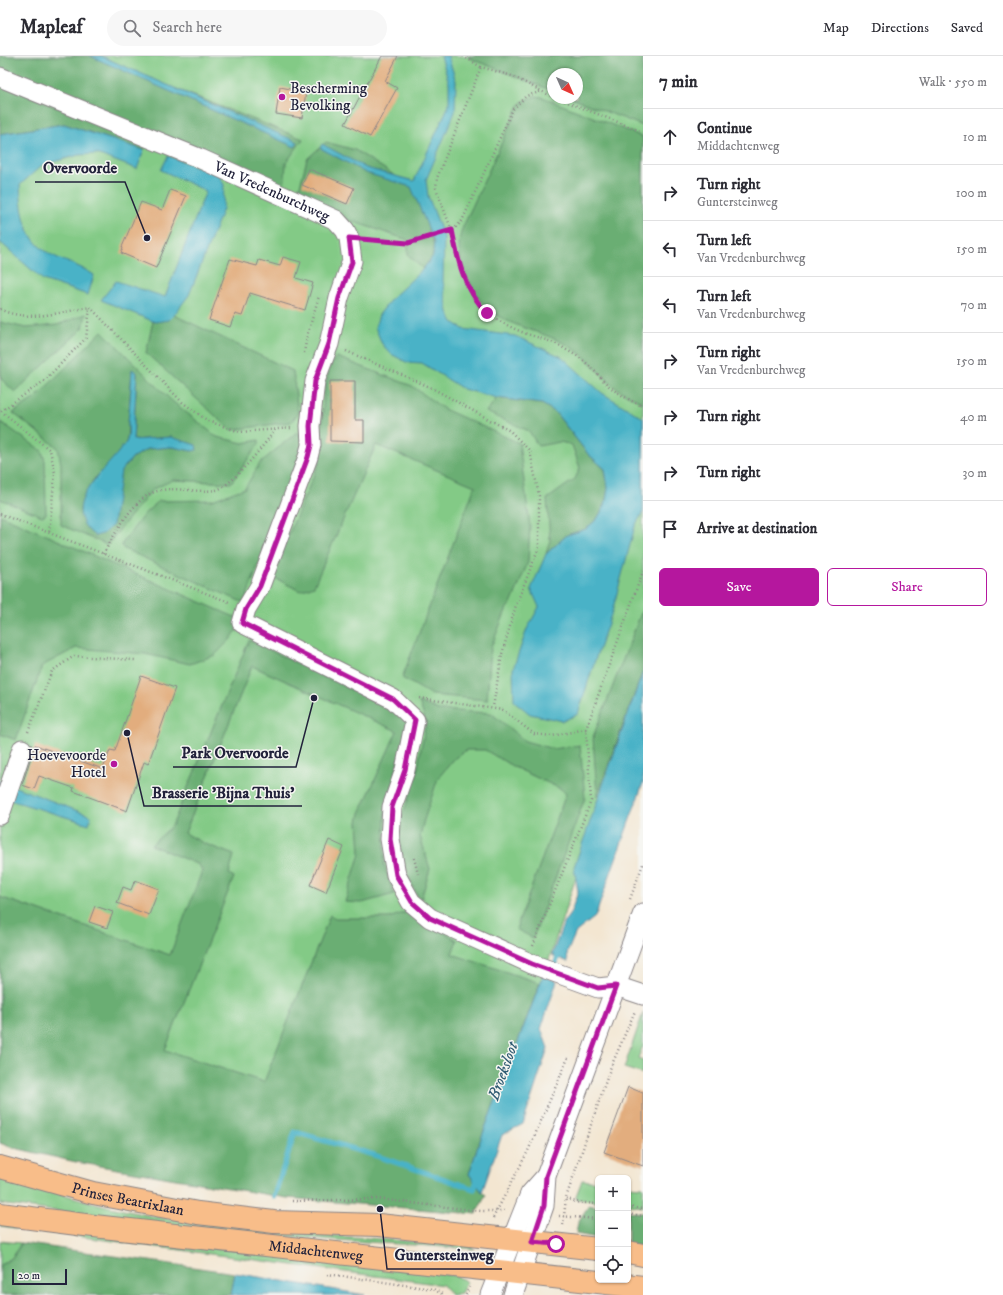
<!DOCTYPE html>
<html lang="en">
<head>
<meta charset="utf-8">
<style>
  :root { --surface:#fff; --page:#f7f7f7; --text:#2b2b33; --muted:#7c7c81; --line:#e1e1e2; --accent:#b5179e }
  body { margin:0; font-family:"IM FELL DW Pica",serif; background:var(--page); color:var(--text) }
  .controls { position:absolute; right:12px; bottom:12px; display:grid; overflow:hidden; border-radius:6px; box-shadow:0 1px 3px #0004 }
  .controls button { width:36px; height:36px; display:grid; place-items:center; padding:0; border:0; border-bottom:1px solid var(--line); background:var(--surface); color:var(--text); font:20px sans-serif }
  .compass { position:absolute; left:547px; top:12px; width:36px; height:36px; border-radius:50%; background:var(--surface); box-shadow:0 1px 3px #0004; rotate:135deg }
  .scale { position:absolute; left:12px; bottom:10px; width:55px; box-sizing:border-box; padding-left:4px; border:2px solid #22223b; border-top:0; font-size:11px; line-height:14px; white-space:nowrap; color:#22223b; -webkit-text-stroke:3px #f6f6f2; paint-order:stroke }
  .stop { position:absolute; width:12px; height:12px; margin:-9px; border:3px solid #b5179e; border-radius:50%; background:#fff }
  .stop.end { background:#b5179e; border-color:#fff; box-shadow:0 1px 4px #0008 }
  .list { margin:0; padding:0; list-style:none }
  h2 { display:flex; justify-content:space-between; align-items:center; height:52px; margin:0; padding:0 16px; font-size:17px }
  h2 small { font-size:13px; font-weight:400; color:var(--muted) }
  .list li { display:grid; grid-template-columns:26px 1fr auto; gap:12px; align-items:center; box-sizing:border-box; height:56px; padding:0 16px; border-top:1px solid var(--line) }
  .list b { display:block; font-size:15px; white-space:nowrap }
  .list p { margin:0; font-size:13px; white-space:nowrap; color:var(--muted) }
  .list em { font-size:13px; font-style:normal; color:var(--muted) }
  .actions { display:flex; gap:8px; padding:12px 16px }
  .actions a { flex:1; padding:9px 0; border:1px solid var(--accent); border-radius:6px; text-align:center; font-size:14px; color:var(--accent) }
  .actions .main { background:var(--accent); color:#fff }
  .icon { flex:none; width:22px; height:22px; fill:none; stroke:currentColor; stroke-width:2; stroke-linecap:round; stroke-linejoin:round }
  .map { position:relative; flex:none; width:643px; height:1239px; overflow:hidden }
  header { display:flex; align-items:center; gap:24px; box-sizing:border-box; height:56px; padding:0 20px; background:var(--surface); border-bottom:1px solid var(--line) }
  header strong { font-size:19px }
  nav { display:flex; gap:22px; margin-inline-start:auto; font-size:14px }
  .search { width:280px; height:36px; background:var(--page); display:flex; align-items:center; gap:10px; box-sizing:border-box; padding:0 14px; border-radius:22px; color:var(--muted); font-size:15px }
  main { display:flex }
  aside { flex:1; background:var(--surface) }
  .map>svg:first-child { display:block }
  .green { fill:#83ca86; stroke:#527660; fill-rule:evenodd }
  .forest { fill:#6aae73; stroke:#466857; fill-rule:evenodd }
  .water { fill:#48b2c7; stroke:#356a81 }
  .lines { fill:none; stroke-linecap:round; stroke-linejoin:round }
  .stream { stroke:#48b2c7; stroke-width:5.5 }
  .building { fill:#e2ad7e }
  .minor-casing { stroke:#8a8486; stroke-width:21 }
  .major-casing { stroke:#8a8486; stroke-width:24 }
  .path { stroke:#8a8486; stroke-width:2.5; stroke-dasharray:1 3; stroke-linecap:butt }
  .minor { stroke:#fff; stroke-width:19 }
  .major { stroke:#f8bd89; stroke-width:22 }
  .route { stroke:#b5179e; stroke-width:5 }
  .poi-dot { fill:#b5179e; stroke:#f6f6f2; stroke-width:1.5 }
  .labels { text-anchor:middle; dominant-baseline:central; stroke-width:3; stroke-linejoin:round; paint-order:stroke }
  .poi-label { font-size:15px; fill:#22223b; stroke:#f6f6f2; text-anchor:start }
  .street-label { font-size:15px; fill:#22223b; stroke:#f6f6f2 }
  .water-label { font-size:16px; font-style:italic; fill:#315c73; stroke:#f6f6f2 }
  .leader { fill:none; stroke:#22223b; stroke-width:1.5 }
  .callout-dot { fill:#22223b; stroke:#f6f6f2; stroke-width:1.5 }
  .callout-label { font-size:16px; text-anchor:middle; font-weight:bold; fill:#22223b; stroke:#f6f6f2; stroke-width:3; stroke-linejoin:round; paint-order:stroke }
</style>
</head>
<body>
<header>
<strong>Mapleaf</strong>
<div class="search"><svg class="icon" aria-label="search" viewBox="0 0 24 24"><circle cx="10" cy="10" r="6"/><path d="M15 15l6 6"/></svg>Search here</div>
<nav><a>Map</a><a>Directions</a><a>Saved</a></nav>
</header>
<main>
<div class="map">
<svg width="643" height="1239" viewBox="0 0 643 1239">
  <rect width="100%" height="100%" fill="#f6f6f2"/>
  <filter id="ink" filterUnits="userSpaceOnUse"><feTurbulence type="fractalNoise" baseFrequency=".025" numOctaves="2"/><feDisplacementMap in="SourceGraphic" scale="8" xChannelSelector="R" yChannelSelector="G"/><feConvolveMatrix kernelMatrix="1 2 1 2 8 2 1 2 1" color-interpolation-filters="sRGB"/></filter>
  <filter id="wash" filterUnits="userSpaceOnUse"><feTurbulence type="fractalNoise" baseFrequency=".012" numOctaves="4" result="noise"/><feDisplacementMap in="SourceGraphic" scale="16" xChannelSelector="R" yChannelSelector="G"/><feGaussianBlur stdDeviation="0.9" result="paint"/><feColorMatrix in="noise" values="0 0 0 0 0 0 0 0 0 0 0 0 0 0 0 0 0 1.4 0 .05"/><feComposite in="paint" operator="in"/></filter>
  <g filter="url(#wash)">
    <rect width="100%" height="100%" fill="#f3e6d1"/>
    <path class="green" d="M0 0H643V576L613 708 474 1133 471 1150 450 1156 232 1128 0 1072ZM553 18H577V42H553Z
      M643 957V990L638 1002 643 1004V1018L624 1012Z
      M0 1120C52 1135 105 1152 158 1161 262 1177 367 1181 471 1190L475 1193 230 1177 0 1148Z
      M582 1124 598 1126V1146L577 1143 576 1140Z
      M628 1130 643 1131V1151L628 1149Z
      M0 1165 457 1220 467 1226 461 1237 451 1239 443 1229 0 1170Z
      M0 1185 21 1187 13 1201 0 1210Z"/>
    <path class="forest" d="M0 0H93L303 83 286 107 284 135 0 15Z
      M469 0H643V70L571 42H577V18H553V35L469 2Z
      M0 28 146 87 144 94 64 68 0 78Z
      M535 40 542 41 643 81V347C632 341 620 336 611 328 598 316 587 301 571 291 527 266 487 274 465 217 459 201 457 189 462 173L518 51 522 46Z
      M326 86 355 94 397 121 415 128 434 190 433 200 423 213 408 199V184L348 164 297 141 307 103Z
      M86 258 83 272 15 336 1 323 0 266 26 272 57 269Z
      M174 259 293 315 298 357 291 366 231 374 146 297 153 265 169 264Z
      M102 275 172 345 217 381 243 387 259 384V388L231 427 173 424 153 433 107 489 61 469V408L58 392 13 357 35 342ZM132 314 137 317 133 384 171 381 192 395 172 391 148 393 133 401 121 415 80 454 83 442 94 423 111 407 127 385Z
      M337 301 412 330 444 353 519 387 530 470 528 506 512 546 507 552 491 591 487 644 432 639 402 622 475 430 376 389 314 530 300 535 271 520 319 407 324 337 330 309Z
      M497 342 542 348 555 356 588 398 605 413 608 432 605 449 597 463 586 473 567 479 546 498 550 484 547 443 575 423 580 412 572 389 560 386 538 390 529 375 486 356Z
      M1 366 42 395 45 405 46 458 42 460 0 443Z
      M297 376 306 384 244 547 124 493 121 489 145 457 159 445 212 444 245 432 260 407Z
      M0 459 237 562 239 571 230 584 215 599 190 608 145 598 76 592 42 610 16 684 0 678Z
      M643 552V615L597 740 593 681Z
      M249 584 409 662 385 759 384 809 394 838 362 847 345 846 360 797 358 766 360 757 397 675 252 610 185 777 203 787 234 799 229 818 234 821 165 994 264 1026 330 859 335 862H389L409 855 457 884 452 898 540 927 477 1093 469 1118 482 1136 486 1139 476 1158 287 1142 76 1106 10 1091 0 1087V841L170 899 202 815 199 809 151 789 172 770Z
      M419 646 438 654 491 657 525 685 553 693 580 689 585 742 533 882 516 873 566 738 561 733 514 711 485 694H466L455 702 438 722 424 764 420 780 430 813 421 843 417 839 401 806 399 769 416 721 426 666Z
      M589 1149 598 1151V1182L576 1178 578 1166Z
      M628 1155 643 1157V1191L628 1188Z
      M21 1187 235 1217 231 1239H0V1210L13 1201Z"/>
    <path class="water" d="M90 0H101L298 86 295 91Z
      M441 0H448L456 25 455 56 426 124 428 140 444 181 443 225 448 256 453 266 463 273 515 280 562 301 602 337 643 362V456L635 470 612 556 594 607 578 658 563 665 530 658 514 645 513 613 527 573 539 551 531 533 546 498 567 479 586 473 597 463 605 449 608 432 605 413 588 398 555 356 542 348 497 342 463 333 422 307 406 306 391 298 382 288 375 271 379 259 391 243 423 213 433 200 434 186 411 131 366 117 320 92 322 88 366 112 414 125 449 49V27Z
      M64 68 144 94 137 113 97 98 79 99 42 109 20 129C21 151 24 180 44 194 59 205 78 208 94 219L88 239 43 224 0 186V78Z
      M168 100 219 119 224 129 223 153 189 239 174 259 169 264 155 266 101 244 116 225 165 241 206 135 161 114Z
      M132 313 137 317 133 384 171 381 196 389 197 394 192 395 172 391 148 393 133 401 121 415 113 469 103 478 95 480C57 451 102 418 120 394 122 391 126 388 127 384 129 379 128 371 128 366 130 348 131 331 132 313Z
      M643 615V727L595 861 576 876 567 897 568 906 552 899 564 866 570 858 578 836 574 811Z
      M0 725 91 760 89 768 0 741Z
      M543 920 557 925 541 973 548 992 523 1068 502 1079 482 1136 469 1118 477 1093Z
      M235 1217 365 1239H231Z"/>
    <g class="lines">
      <path class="stream" d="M554 913 560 894
        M274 1140 295 1076 374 1099 474 1133 478 1122"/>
    </g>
    <g id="blocks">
      <path class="building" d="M382 0H398L385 25 397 32 370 81 345 68Z
        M280 31 306 36 302 62 276 58Z
        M309 113 354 132 347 148 302 129Z
        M170 134 186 140 156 212 121 197 123 192 122 191 141 146 162 154Z
        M283 201 301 206 296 222 313 227 305 254 250 237 242 260 235 258 230 271 209 264 230 203 257 210 259 204 280 210Z
        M330 325H355V364H364V386L330 385Z
        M141 620 175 632 148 708 144 706 127 755 73 735 74 732 39 720 34 733 22 729 35 689 103 713 110 694 115 695Z
        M329 784 344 791 326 836 310 829Z
        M135 824 159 833 149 859 117 847 123 831 131 834Z
        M95 850 113 856 107 872 89 866Z
        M628 1031 643 1037V1110L604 1096Z"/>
    </g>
  </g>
  <g filter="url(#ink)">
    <use href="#blocks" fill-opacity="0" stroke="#8a8486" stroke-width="1"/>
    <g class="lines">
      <defs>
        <g id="minor">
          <path id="s1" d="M0 21 201 103 336 164 345 174 349 182 352 205 339 242 329 288 315 325 310 370 311 389 308 401 260 530 246 553 242 567 393 643 415 664 405 714 392 751 390 783 396 819 411 846 430 862 532 908 598 932 616 930 643 939"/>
          <path d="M0 759 22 693"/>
          <path d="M490 1239 530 1138 546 1120"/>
          <path d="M513 1239 544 1150 546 1120 643 857"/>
        </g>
        <g id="major">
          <path id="s2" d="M0 1111 93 1137 198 1157 274 1166 379 1169 598 1193"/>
          <path id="s3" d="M0 1158 85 1169 643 1231"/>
          <path d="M628 1196 643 1199"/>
        </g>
      </defs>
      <use href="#minor" class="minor-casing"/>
      <use href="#major" class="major-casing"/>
      <path class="path" d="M463 0 481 11 512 20 553 41
        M540 36 526 40 513 53 462 165 452 175C463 227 469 254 522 276 537 282 552 284 565 293 572 297 579 301 585 306 594 313 601 323 609 330 619 339 631 344 643 351
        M557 42 643 76
        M367 184 408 187 452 175 436 132 437 122 481 11
        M0 253C26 267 62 256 90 251L182 346 208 365 240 376 292 372
        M346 295 430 331 510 375 530 395 539 440V491L516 549 502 598 493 651
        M304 297 307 280 319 240
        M1 355 50 394 55 417 49 477
        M1 355 44 325 86 282 90 252
        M0 458 229 546
        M103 498C115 479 126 455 145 441 165 426 192 438 216 434 231 431 265 388 275 374
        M419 642 503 654 534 678 552 680 586 673
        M28 676 52 615 74 600 135 604
        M414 802 418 818
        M630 843 643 808
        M533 890 591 745 586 673 643 515
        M566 1142 575 1146 598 1148
        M292 1145 377 1143 481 1155H504
        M628 1151 643 1153
        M628 1158 643 1160
        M559 1160 598 1163
        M493 1162 528 1095 568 1002
        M563 1169 566 1142 610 1013 635 955
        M327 1218 433 1233 444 1239
        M466 1239 469 1231"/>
      <use href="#minor" class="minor"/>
      <use href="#major" class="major"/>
    </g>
  </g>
  <g class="lines" filter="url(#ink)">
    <path class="route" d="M487 257C464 233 458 206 452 174L408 187 349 182 352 206 339 242 329 288 315 325 310 370 311 389 308 401 260 530 246 553 242 567 393 643 415 664 405 714 392 751 390 783 396 819 412 846 430 862 532 908 598 932 616 930 546 1120 544 1150 532 1186 556 1188"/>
  </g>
  <g class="poi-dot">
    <circle cx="282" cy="41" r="4"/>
    <circle cx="114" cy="708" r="4"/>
  </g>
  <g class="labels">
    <g class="poi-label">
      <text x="290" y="32">Bescherming<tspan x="290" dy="17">Bevolking</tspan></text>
      <text x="106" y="699" text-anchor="end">Hoevevoorde<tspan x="106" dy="17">Hotel</tspan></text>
    </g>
    <g class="street-label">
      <text stroke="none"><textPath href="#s1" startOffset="295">Van Vredenburchweg</textPath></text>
      <text stroke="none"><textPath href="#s2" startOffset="132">Prinses Beatrixlaan</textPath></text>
      <text stroke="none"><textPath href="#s3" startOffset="318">Middachtenweg</textPath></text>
    </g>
    <g class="water-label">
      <text transform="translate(503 1015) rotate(-70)">Broeksloot</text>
    </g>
  </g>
  <path class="leader" d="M147 182L125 126H35M314 642L296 711H173M127 677L144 750H302M380 1153L387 1213H502"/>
  <g class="callout-dot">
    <circle cx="147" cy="182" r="4"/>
    <circle cx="314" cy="642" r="4"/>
    <circle cx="127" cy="677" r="4"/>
    <circle cx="380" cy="1153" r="4"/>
  </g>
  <g class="callout-label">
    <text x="80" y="117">Overvoorde</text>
    <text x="235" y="702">Park Overvoorde</text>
    <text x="223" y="742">Brasserie 'Bijna Thuis'</text>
    <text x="444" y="1204">Guntersteinweg</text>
  </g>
</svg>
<div class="controls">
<button>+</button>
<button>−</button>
<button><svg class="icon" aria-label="locate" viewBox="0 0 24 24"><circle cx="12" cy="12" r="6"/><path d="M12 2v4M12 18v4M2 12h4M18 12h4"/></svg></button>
</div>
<svg class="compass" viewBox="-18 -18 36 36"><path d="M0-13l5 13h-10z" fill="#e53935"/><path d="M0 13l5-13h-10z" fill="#7c7c81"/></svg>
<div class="scale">20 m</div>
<div class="stop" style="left:556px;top:1188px"></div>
<div class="stop end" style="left:487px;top:257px"></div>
</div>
<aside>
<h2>7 min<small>Walk · 550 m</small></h2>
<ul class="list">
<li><svg class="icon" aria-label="ahead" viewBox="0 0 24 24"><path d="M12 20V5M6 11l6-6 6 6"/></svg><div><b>Continue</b><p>Middachtenweg</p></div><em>10 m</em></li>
<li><svg class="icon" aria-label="right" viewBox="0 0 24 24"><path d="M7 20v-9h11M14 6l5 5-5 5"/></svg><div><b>Turn right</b><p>Guntersteinweg</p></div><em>100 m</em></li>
<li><svg class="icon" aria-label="left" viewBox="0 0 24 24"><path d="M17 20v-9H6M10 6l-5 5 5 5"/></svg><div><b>Turn left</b><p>Van Vredenburchweg</p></div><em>150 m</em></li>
<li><svg class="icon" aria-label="left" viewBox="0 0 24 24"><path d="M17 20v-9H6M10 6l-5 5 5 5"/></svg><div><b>Turn left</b><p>Van Vredenburchweg</p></div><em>70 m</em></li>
<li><svg class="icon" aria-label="right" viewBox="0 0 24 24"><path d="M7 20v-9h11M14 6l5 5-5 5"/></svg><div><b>Turn right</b><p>Van Vredenburchweg</p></div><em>150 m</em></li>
<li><svg class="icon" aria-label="right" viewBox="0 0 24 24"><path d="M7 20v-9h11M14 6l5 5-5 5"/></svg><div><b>Turn right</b></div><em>40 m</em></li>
<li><svg class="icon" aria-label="right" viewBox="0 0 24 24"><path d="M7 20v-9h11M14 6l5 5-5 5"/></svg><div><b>Turn right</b></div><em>30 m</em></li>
<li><svg class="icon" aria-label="arrive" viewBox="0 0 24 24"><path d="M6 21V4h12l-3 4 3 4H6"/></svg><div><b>Arrive at destination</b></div></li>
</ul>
<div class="actions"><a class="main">Save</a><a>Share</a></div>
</aside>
</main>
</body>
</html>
